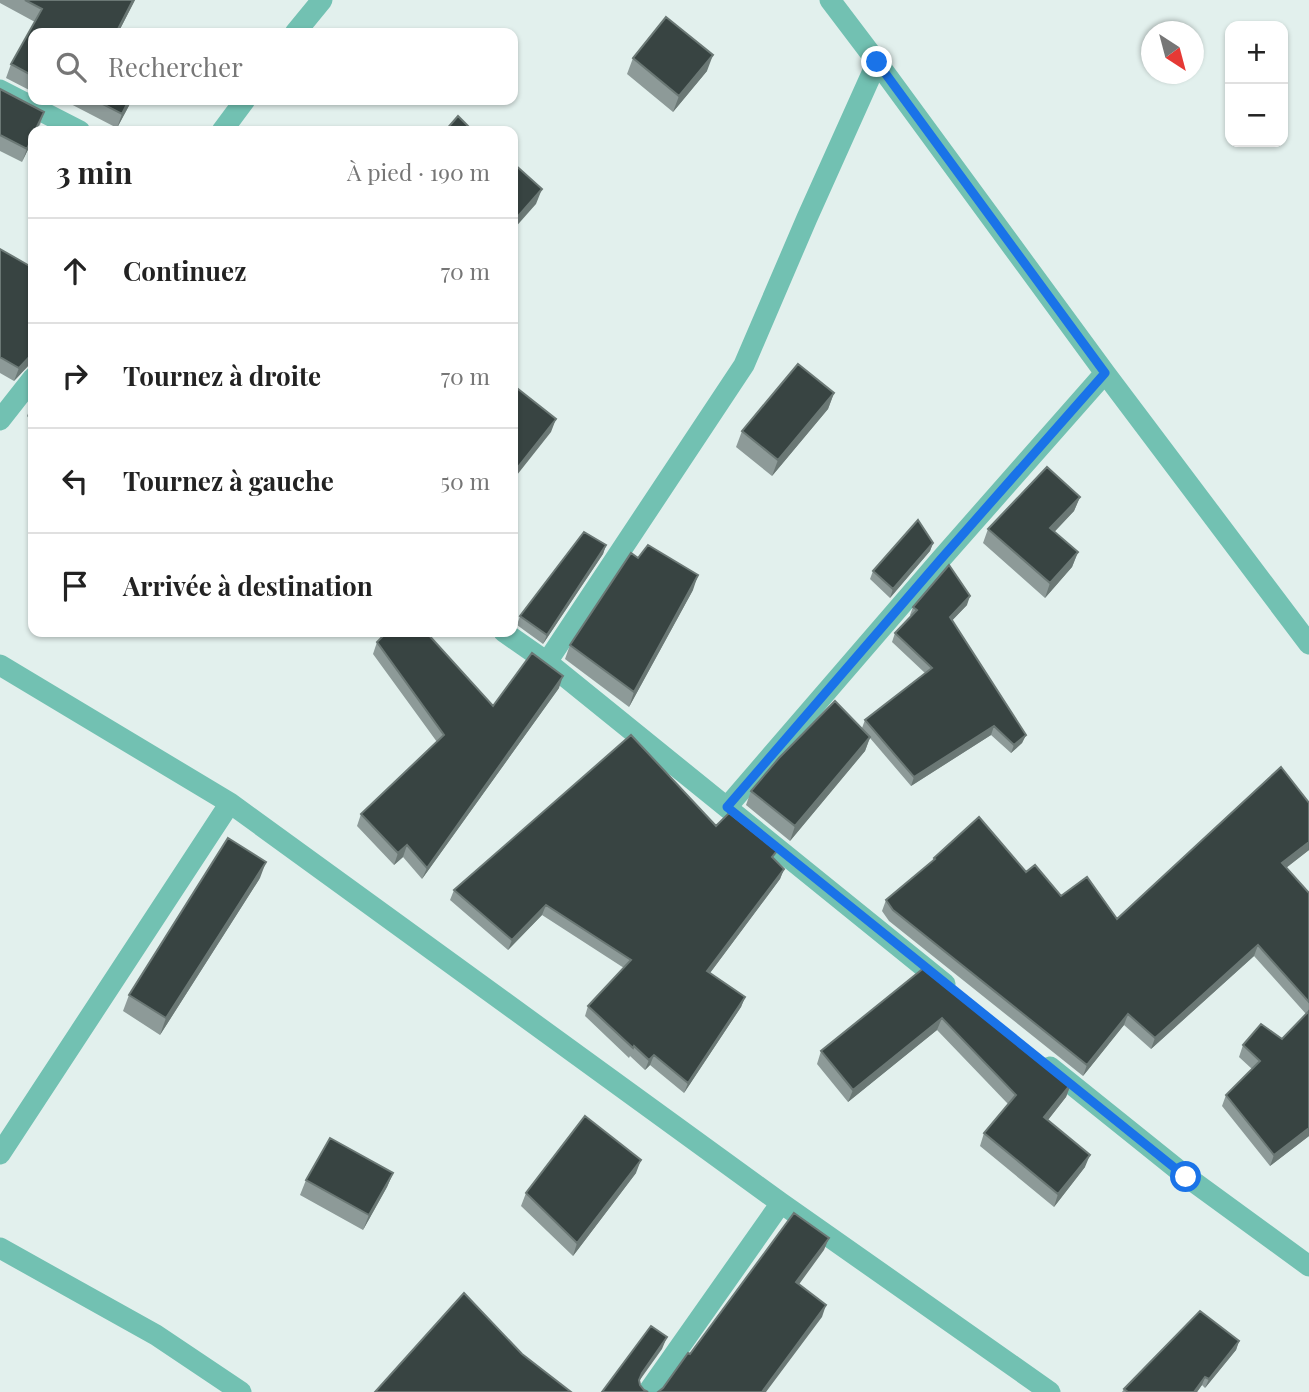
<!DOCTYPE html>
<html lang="fr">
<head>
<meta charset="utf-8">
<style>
  :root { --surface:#fff; --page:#f2f2f2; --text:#222; --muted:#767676; --line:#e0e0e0 }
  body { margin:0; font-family:"Playfair Display",serif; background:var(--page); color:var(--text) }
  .controls { position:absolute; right:21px; top:21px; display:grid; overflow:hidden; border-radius:14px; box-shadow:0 2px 5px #0004 }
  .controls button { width:63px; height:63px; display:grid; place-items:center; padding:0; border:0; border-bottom:2px solid var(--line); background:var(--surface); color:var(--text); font:35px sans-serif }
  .compass { position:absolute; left:1141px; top:21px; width:63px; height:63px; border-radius:50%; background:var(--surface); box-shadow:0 2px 5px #0004; rotate:144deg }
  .stop { position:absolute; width:21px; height:21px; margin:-16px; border:5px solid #1a73e8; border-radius:50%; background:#fff }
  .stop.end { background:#1a73e8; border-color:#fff; box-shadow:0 2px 7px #0008 }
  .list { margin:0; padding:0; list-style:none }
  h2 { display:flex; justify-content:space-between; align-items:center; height:91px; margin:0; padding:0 28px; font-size:30px }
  h2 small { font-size:23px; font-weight:400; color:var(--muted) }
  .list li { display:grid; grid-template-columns:46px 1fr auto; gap:21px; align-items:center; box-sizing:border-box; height:105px; padding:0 28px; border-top:2px solid var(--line) }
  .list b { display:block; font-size:26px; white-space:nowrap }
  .list em { font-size:23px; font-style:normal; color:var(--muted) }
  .icon { flex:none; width:38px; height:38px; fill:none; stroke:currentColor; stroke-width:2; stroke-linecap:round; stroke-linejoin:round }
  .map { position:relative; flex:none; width:1309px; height:1392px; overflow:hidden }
  .search { position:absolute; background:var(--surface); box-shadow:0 2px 5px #0004; left:28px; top:28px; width:490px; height:77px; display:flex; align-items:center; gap:18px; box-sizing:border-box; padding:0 24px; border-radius:14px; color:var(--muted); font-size:26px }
  .panel { position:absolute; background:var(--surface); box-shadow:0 2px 5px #0004; left:28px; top:126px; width:490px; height:511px; border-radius:14px }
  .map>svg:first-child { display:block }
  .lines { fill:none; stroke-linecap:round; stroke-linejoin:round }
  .street { stroke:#72c1b2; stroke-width:21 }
  .wall { fill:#8d9a98 }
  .shaded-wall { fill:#6b7875 }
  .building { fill:#384442; stroke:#6b7875; stroke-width:2 }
  .route { stroke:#1a73e8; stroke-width:9 }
</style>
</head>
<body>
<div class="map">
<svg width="1309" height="1392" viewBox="0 0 1309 1392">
  <rect width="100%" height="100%" fill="#e2f0ed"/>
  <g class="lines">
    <path class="street" d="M830 0 877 62 1105 373 1309 644
      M295 33 322 0
      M0 90 80 131
      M222 131 245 100
      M0 420 33 378
      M504 632 547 662 945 984
      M547 662 744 365 807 218 877 62
      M0 665 230 803 781 1203 1050 1392
      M727 807 941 559 1105 373
      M1050 1067 1187 1177 1309 1266
      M0 1154 230 803
      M0 1248 156 1335 241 1392
      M648 1392 781 1203"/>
  </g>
  <path class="wall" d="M0 0H135L118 33H33V92L6 78 11 64 35 22 0 3Z
    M633 58 707 71 673 112 627 74Z
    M0 89 44 112 40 125 33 131V139L22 162 0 151Z
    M63 100H132L117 128Z
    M0 249 33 268V365L28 366 14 381 0 373Z
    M834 393 828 409 772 476 736 447 742 431Z
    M33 401V424L27 416Z
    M1080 497 1074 511 1054 532 1078 552 1072 567 1045 598 983 543 988 529Z
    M933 543 930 551 890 598 870 579 873 571Z
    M606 545 603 554 543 644 517 625 520 616Z
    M693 590 629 707 565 659 570 645Z
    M967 605 952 620 1026 735 1022 743 1011 753 991 735 911 786 870 738 865 751 790 841 746 805 751 791 862 728 865 720 925 673 892 642 895 633 911 616 910 615 913 607Z
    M377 642 493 706 559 688 422 879 403 857 394 865 357 826 361 814 437 742 373 654Z
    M1309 803V850L1286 868 1309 893V1136L1270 1166 1222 1106 1226 1095 1252 1069 1239 1057 1243 1045 1282 1039 1306 1014 1254 956 1151 1049 1124 1025 1083 1076 889 921 882 911 886 900 933 861 934 858 1026 872 1061 896 1117 919Z
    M716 826 774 859 784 869 780 879 710 973 745 997 741 1007 684 1093 650 1065 645 1070 630 1056 629 1058 585 1016 588 1006 624 968 542 915 508 950 450 900 454 890Z
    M260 878 160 1035 123 1011 129 995Z
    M925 967 1071 1084 1066 1097 1048 1120 1085 1167 1054 1207 980 1146 984 1133 1008 1104 937 1030 848 1102 817 1064 821 1051Z
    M393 1173 387 1187 363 1230 300 1195 306 1180Z
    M636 1173 573 1256 521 1206 526 1193Z
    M1239 1341 1236 1350 1205 1388 1202 1385 1197 1392H1122L1124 1389Z"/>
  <path class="shaded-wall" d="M133 0H135L118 33H116Z
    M713 55 707 71 673 112 679 96Z
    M129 100H132L117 128 122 114Z
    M33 136V139L22 162 27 149Z
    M542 189 536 204 513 230V222Z
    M32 353H33V365L28 366 14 381 19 368Z
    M834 393 828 409 772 476 778 460Z
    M556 419 551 432 513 480 514 472Z
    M1080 497 1074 511 1044 543 1050 528Z
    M933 543 930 551 890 598 893 589Z
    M606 545 603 554 543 644 547 635Z
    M1078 552 1072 567 1045 598 1050 583Z
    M698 575 693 590 629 707 634 692Z
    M970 596 967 605 947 626 950 617Z
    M563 676 559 688 422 879 427 868Z
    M994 726 991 735 911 786 914 777Z
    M1026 735 1022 743 1011 753 1014 745Z
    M870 737 865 751 790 841 795 826Z
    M1309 842V850L1278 874 1282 863Z
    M407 845 403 857 394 865 398 853Z
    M266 862 260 878 160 1035 166 1018Z
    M784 869 780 879 704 981 707 971Z
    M546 905 542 915 508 950 512 940Z
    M1258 945 1254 956 1151 1049 1155 1038Z
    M745 997 741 1007 684 1093 688 1083Z
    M1128 1014 1124 1025 1083 1076 1087 1065Z
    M942 1018 937 1030 848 1102 853 1090Z
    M654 1055 650 1065 645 1070 649 1060Z
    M1071 1084 1066 1097 1040 1130 1044 1117Z
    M1309 1128V1136L1270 1166 1274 1155Z
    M1090 1155 1085 1167 1054 1207 1058 1194Z
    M641 1160 636 1173 573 1256 577 1243Z
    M393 1173 387 1187 363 1230 369 1215Z
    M829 1238 824 1250 792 1294 796 1282Z
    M826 1305 822 1317 766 1392H762Z
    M667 1337 662 1349 637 1384 642 1373Z
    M1239 1341 1236 1350 1205 1388 1209 1379Z
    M1205 1377 1202 1385 1197 1392H1194Z"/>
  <path class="building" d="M25 0H133L116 33H33V76L11 64 42 9Z
    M666 17 713 55 679 96 633 58Z
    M0 89 44 112 35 131H33V136L27 149 0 135Z
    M95 100H129L122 114Z
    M458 116 473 131H445Z
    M513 163 542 189 513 222Z
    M0 249 33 268V353L19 368 0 357Z
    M798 364 834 393 778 460 742 431Z
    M513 385 556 419 514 472 513 471Z
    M1047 467 1080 497 1050 528 1078 552 1050 583 988 529Z
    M918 520 933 543 893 589 873 571Z
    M584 532 606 545 547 635 520 616Z
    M648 545 698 575 634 692 570 645 631 553 638 558Z
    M949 565 970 596 950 617 1026 735 1014 745 994 726 914 777 865 720 932 668 895 633 917 610 913 607Z
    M387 632H426L493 706 532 653 563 676 427 868 407 845 398 853 361 814 444 735 377 642Z
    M835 701 870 737 795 826 751 791 779 758Z
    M631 735 716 826 729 813 777 851 772 857 784 869 707 971 745 997 688 1083 654 1055 649 1060 634 1046 633 1048 588 1006 631 960 546 905 512 940 454 890Z
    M1281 767 1309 803V842L1282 863 1309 893V1002L1258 945 1155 1038 1128 1014 1087 1065 893 910 886 900 935 859 934 858 979 817 1026 872 1035 865 1061 896 1087 877 1117 919Z
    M228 838 266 862 166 1018 129 995Z
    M925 967 1071 1084 1044 1117 1090 1155 1058 1194 984 1133 1016 1095 942 1018 853 1090 821 1051Z
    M1309 1011V1128L1274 1155 1226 1095 1260 1061 1243 1045 1261 1024 1282 1039Z
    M585 1116 641 1160 577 1243 526 1193Z
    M330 1138 393 1173 369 1215 306 1180Z
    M794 1213 829 1238 796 1282 826 1305 762 1392H658L663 1388 688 1353 690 1354Z
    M464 1293 522 1354 571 1392H375Z
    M1200 1311 1239 1341 1209 1379 1205 1377 1194 1392H1128L1124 1389Z
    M651 1326 667 1337 642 1373 639 1380 640 1385 644 1390 648 1392H602Z"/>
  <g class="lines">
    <path class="route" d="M877 62 1105 373 941 559 727 807 1186 1177"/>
  </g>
</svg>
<div class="controls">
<button>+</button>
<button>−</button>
</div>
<svg class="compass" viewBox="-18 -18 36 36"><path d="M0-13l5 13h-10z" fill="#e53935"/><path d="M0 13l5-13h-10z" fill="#767676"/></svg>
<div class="stop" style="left:1186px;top:1177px"></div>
<div class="stop end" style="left:877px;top:62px"></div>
<div class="search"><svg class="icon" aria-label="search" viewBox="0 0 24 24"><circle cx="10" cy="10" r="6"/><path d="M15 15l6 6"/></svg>Rechercher</div>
<section class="panel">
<h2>3 min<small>À pied · 190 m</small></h2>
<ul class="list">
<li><svg class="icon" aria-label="ahead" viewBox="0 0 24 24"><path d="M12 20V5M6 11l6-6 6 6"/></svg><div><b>Continuez</b></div><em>70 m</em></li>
<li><svg class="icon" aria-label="right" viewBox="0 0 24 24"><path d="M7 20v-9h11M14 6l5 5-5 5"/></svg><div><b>Tournez à droite</b></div><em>70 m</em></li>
<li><svg class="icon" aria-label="left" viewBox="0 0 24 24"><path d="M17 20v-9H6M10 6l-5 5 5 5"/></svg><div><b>Tournez à gauche</b></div><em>50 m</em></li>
<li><svg class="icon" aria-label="arrive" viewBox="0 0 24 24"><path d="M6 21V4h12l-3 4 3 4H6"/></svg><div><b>Arrivée à destination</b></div></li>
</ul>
</section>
</div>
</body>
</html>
